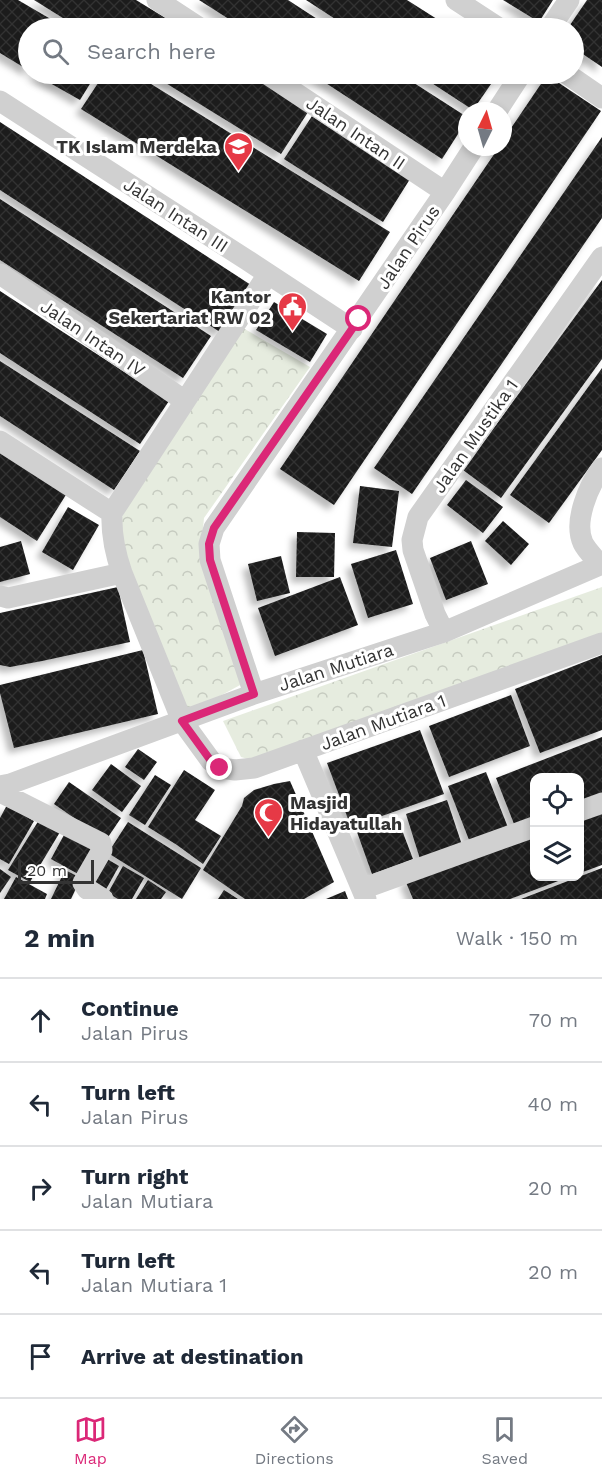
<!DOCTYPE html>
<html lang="en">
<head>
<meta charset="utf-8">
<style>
  :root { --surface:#fff; --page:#f6f6f7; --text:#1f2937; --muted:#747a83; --line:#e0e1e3; --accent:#db2777 }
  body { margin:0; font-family:"Work Sans",sans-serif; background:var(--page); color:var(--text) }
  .controls { position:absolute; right:18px; bottom:18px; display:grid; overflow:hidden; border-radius:12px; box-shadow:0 3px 9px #0003 }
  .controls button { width:54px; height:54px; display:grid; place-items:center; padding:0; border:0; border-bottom:2px solid var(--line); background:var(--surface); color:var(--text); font:30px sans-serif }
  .compass { position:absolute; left:458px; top:102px; width:54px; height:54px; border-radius:50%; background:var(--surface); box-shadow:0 3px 9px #0003; rotate:5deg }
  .scale { position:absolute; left:18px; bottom:15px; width:76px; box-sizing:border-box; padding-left:6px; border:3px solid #333; border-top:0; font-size:16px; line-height:21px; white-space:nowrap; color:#333; -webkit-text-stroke:4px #fff; paint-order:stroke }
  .stop { position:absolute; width:18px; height:18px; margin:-14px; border:4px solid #db2777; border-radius:50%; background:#fff }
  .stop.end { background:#db2777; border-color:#fff; box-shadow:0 2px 6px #0008 }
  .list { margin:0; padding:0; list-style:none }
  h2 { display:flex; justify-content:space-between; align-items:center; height:78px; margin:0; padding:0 24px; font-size:26px }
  h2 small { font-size:20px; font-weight:400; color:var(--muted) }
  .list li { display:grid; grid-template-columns:39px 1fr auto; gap:18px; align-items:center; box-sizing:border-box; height:84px; padding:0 24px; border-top:2px solid var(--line) }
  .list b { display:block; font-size:22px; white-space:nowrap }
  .list p { margin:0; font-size:20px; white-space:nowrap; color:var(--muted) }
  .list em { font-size:20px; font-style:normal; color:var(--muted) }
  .icon { flex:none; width:33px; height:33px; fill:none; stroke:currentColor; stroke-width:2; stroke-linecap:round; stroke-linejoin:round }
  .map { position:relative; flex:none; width:602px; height:899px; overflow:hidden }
  .search { position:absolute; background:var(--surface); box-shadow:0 3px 9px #0003; left:18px; right:18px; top:18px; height:66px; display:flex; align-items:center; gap:15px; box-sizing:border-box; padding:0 21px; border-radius:33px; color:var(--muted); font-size:22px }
  .sheet { height:498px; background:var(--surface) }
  nav { display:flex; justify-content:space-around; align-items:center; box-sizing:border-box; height:84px; border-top:2px solid var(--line); background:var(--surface); font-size:16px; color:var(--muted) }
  nav a { display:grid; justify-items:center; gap:3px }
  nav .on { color:var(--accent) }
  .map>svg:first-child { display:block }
  .forest { fill:url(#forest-crowns) }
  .building { fill:url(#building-cross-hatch); filter:url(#shadow) }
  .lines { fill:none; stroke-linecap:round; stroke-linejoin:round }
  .street { stroke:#d0d0d0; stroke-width:21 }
  .route { stroke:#db2777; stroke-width:8 }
  .labels { text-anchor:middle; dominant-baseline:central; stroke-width:6; stroke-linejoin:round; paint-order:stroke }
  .street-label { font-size:18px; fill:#333; stroke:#fff }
  .poi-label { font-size:18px; font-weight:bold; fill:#333; stroke:#fff; text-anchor:end }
</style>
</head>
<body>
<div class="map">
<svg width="602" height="899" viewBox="0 0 602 899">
  <defs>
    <pattern id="forest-crowns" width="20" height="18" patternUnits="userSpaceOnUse" patternTransform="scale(1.5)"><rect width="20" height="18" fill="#e6ecdf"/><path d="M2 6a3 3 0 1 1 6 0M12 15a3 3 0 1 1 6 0" fill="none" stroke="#c6cbc0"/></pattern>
    <pattern id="building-cross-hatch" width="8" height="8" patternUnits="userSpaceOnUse" patternTransform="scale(1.5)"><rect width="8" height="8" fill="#1a1a1a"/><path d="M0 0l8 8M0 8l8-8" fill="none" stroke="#333"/></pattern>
    <filter id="shadow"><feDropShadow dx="-5.5" dy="5.5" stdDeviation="3" flood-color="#0004"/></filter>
  </defs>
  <rect width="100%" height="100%" fill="#fff"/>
  <path class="forest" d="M243 328 310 367 204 518 200 559 242 684 187 714 129 584 121 539 122 517 132 496Z
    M602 587V635L272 766 241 757 223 721Z"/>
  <path class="building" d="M0 0H18L66 28H28V70L0 53Z
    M34 0H136L182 28H79Z
    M199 0H288L331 28H243Z
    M306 0H407L451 28H349Z
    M503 0H553L539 22Z
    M587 0H602V67L574 48V28H568Z
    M34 74H96L80 100Z
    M104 74H135L390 232 359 281 81 109Z
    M151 74H254L310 109 281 154Z
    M312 74H400L467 117V120L442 159Z
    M418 74H498L473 110Z
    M547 75 601 111 334 505 280 469 499 147H503V140Z
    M312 116 410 179 383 222 284 159Z
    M0 122 251 285 220 332 0 190Z
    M602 137V218L412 494 374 468Z
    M0 199 211 336 183 378 0 260Z
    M602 280V359L501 498 463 470Z
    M0 291 169 401 140 444 0 353Z
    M274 302 327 334 310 362 256 330Z
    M0 361 140 451 114 490 0 416Z
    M602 368V450L549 523 510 495Z
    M0 446 69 490 37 541 0 517Z
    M466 480 503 507 483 533 447 505Z
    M360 486 399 491 392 547 353 543Z
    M68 507 99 525 73 570 42 552Z
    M503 521 529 544 511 565 485 541Z
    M297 532 335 533 334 577H296Z
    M21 541 30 574 0 582V547Z
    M471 541 488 584 446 600 430 558Z
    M396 550 413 604 368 618 351 564Z
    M281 556 290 593 257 601 248 564Z
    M340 577 358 625 275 656 258 608Z
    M118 587 130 642 42 661 10 667 0 665V613Z
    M143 650 158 714 14 748 0 693V685Z
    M602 655V730L540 753 515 689Z
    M511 695 530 746 449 777 429 726Z
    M420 730 444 794 351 827 327 763Z
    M602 737V796L580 805 579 777H534V822L516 829 496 778Z
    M138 749 157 762 144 780 125 767Z
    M111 764 141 786 122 812 92 790Z
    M184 770 215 790 195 820 221 836 203 864 177 845 148 827Z
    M486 772 509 830 471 845 448 786Z
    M155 775 171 785 145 825 129 815Z
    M290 781 334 882 304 899H245L203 870 242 806 244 798 254 790 274 784Z
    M69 782 121 818 106 840 54 804Z
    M447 800 462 845 420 859 406 814Z
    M7 805 34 821 9 864 0 859V818Z
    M602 807V865L580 873V815Z
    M397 817 413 859 372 874 357 832Z
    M39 820 60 832 30 882 8 870Z
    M128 822 201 868 182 899 108 853Z
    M534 832V876L569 877 510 899H413L405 880Z
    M65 833 95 851 80 875 51 859Z
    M102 856 119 866 104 893 87 883Z
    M123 866 144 878 132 899H118L108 893Z
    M602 868V899H521Z
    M0 869 11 877 0 893Z
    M65 870 81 878 71 899H51Z
    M16 877 47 894 45 899H4Z
    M148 880 166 892 161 899H136Z
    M224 890 238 899H218Z
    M345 891 348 899H326Z"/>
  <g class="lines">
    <path class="street" d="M157 0 200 28
      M456 0 499 28
      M550 28 569 0
      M267 74 445 192
      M567 74 602 98
      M0 101 247 260 352 329
      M497 111 521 74
      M0 274 185 401
      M268 274 112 513C111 534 115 553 122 573L182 721 211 761 221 768 235 770 254 768 602 643
      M0 441 112 513
      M600 565C595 558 587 551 583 543 573 521 589 485 602 468
      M0 596 8 598 122 573
      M444 632 435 614 413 550 412 540 418 517 602 257
      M254 694 210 560 209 544 214 528 445 192 474 147
      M303 750 366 899
      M0 786 10 784 254 694 444 632 602 564
      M0 792 101 843 102 850 83 883 87 889 103 899
      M580 811 602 803
      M362 889 534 827"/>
  </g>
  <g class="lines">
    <path class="route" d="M220 768 211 761 182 721 254 694 210 560 209 544 214 528 359 319"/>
  </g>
  <defs>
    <symbol id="school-pin" viewBox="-11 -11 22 30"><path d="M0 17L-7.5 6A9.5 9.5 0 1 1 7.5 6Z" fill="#e63946" stroke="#fff"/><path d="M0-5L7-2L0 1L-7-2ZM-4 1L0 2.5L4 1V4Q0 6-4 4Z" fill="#fff"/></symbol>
    <symbol id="civic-pin" viewBox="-11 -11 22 30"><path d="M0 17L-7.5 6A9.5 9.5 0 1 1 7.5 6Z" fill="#e63946" stroke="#fff"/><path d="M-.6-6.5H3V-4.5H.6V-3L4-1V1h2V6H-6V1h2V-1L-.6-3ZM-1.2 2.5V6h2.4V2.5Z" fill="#fff"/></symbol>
    <symbol id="mosque-pin" viewBox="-11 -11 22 30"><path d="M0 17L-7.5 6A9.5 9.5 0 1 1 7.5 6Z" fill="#e63946" stroke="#fff"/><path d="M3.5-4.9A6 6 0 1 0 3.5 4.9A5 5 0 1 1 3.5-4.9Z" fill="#fff"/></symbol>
  </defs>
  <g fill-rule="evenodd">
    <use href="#school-pin" x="222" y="130" width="33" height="45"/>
    <use href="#civic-pin" x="276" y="290" width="33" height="45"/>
    <use href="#mosque-pin" x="252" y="796" width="33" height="45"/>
  </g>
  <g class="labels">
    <g class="street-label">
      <text transform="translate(356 133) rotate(34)">Jalan Intan II</text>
      <text transform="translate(176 215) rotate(33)">Jalan Intan III</text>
      <text transform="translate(408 247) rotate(-56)">Jalan Pirus</text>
      <text transform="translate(93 338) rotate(34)">Jalan Intan IV</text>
      <text transform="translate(475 436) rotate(-55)">Jalan Mustika 1</text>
      <text transform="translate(336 667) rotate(-18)">Jalan Mutiara</text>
      <text transform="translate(383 722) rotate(-20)">Jalan Mutiara 1</text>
    </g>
    <g class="poi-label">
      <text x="217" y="146">TK Islam Merdeka</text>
      <text x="271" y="296">Kantor<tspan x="271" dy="21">Sekertariat RW 02</tspan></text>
      <text x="290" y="802" text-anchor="start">Masjid<tspan x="290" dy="21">Hidayatullah</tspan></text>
    </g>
  </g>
</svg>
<div class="controls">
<button><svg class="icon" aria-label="locate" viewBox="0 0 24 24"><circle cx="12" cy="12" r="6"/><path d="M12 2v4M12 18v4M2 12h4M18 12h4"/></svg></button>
<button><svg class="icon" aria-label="layers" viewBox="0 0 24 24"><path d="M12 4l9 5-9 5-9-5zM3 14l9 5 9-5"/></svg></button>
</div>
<svg class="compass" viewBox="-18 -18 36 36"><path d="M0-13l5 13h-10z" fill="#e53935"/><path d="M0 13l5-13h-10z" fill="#747a83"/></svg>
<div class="scale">20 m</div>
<div class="stop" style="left:359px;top:319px"></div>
<div class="stop end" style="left:220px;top:768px"></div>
<div class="search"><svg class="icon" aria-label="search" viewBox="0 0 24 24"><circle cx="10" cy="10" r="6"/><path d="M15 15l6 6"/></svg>Search here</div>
</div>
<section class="sheet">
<h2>2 min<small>Walk · 150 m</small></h2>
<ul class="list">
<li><svg class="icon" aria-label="ahead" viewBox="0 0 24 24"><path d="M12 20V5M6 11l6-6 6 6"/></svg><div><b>Continue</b><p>Jalan Pirus</p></div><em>70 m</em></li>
<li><svg class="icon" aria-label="left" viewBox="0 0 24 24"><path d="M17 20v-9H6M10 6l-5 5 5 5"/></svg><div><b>Turn left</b><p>Jalan Pirus</p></div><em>40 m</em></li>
<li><svg class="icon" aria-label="right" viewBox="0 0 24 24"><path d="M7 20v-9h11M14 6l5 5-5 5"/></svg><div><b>Turn right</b><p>Jalan Mutiara</p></div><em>20 m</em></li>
<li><svg class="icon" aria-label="left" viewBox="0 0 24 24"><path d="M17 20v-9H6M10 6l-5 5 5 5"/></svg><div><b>Turn left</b><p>Jalan Mutiara 1</p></div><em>20 m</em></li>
<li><svg class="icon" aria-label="arrive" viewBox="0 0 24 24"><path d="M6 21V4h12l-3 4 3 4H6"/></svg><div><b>Arrive at destination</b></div></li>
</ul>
</section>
<nav>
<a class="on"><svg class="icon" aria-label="map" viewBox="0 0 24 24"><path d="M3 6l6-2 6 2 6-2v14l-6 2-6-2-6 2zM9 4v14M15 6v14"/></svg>Map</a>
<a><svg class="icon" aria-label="directions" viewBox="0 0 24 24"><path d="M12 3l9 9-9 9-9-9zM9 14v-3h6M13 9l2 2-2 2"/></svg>Directions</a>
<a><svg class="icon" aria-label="saved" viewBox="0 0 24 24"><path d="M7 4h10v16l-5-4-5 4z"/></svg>Saved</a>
</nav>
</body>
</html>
